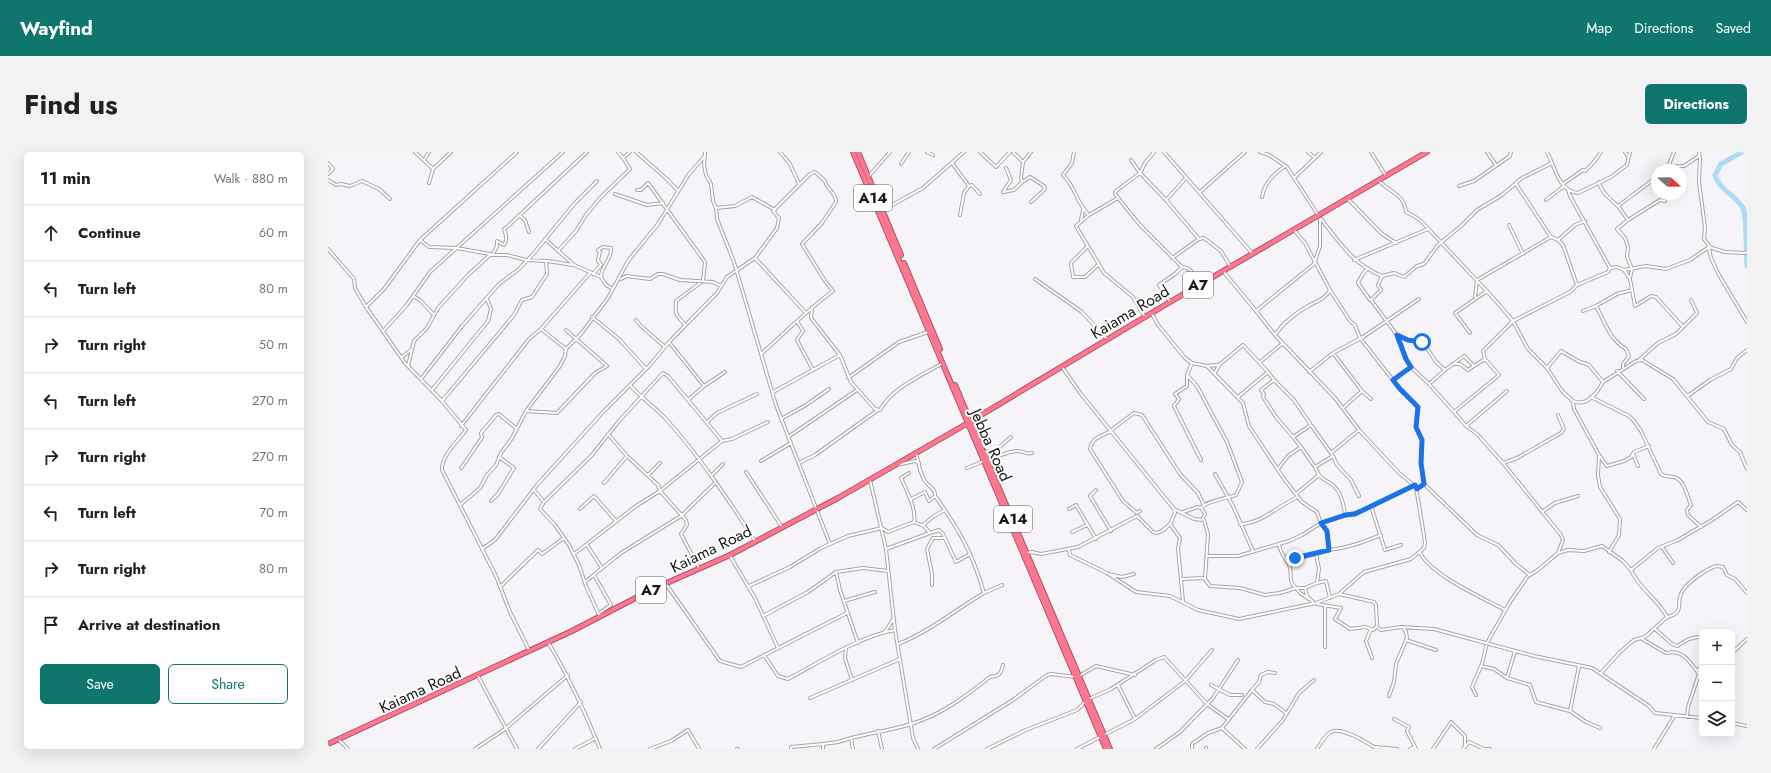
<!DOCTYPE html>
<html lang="en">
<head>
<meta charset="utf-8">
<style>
  :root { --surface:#fff; --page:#f2f2f2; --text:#202124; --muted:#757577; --line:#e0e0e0; --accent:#0f766e }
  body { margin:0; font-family:Jost,sans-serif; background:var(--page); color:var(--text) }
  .controls { position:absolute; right:12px; bottom:12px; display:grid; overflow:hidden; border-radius:6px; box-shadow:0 4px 16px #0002 }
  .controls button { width:36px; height:36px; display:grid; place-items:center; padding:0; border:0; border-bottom:1px solid var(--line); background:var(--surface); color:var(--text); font:20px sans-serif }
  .compass { position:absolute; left:1323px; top:12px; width:36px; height:36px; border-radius:50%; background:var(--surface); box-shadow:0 4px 16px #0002; rotate:110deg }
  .stop { position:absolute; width:12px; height:12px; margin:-9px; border:3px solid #1a73e8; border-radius:50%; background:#fff }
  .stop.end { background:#1a73e8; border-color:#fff; box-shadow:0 1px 4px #0008 }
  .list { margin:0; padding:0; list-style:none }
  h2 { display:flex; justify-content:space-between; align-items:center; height:52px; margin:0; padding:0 16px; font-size:17px }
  h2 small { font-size:13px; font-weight:400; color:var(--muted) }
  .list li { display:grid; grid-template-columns:26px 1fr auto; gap:12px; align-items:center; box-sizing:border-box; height:56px; padding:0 16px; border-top:1px solid var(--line) }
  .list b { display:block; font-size:15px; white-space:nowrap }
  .list em { font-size:13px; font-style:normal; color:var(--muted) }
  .actions { display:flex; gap:8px; padding:12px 16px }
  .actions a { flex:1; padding:9px 0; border:1px solid var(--accent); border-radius:6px; text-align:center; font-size:14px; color:var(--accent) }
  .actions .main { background:var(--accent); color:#fff }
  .icon { flex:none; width:22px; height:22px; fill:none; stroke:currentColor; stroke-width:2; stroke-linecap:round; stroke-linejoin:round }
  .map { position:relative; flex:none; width:1419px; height:597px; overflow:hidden; border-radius:6px }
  header { display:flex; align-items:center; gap:24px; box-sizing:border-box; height:56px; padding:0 20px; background:var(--accent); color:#fff }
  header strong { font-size:19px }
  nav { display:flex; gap:22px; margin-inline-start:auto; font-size:14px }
  .intro { display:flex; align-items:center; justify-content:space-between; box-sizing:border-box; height:96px; padding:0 24px }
  h1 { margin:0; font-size:28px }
  .button { padding:10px 18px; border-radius:6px; background:var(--accent); color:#fff; font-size:14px; font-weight:700 }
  main { display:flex; gap:24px; padding:0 24px }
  aside { flex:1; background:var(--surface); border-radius:6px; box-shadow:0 4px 16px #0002 }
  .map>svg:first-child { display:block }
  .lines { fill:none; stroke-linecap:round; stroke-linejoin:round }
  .river { stroke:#aadcf8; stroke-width:5 }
  .street-casing { stroke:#a7a5a8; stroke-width:4 }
  .highway-casing { stroke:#ac5566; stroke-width:6 }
  .street { stroke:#fff; stroke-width:2 }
  .highway { stroke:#fd7790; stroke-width:4 }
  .route { stroke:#1a73e8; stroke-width:5 }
  .labels { text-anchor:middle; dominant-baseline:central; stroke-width:4; stroke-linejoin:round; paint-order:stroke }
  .shield { fill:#fff; stroke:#5c5c5d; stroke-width:1 }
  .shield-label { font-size:15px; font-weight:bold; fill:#161617 }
  .street-label { font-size:16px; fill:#161617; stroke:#fff }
</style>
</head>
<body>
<header>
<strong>Wayfind</strong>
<nav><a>Map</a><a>Directions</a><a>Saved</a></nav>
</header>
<div class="intro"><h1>Find us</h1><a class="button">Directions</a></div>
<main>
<aside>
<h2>11 min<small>Walk · 880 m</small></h2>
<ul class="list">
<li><svg class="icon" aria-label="ahead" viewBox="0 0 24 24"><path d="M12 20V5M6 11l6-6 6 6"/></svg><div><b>Continue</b></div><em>60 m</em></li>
<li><svg class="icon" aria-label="left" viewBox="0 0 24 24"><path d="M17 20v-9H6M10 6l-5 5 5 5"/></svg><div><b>Turn left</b></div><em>80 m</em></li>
<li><svg class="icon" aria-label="right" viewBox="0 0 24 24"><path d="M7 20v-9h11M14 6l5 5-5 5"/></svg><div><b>Turn right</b></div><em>50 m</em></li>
<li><svg class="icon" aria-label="left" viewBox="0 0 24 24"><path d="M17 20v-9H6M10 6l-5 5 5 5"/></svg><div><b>Turn left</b></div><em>270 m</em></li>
<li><svg class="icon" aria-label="right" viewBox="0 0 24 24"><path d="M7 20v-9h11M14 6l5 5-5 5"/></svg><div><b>Turn right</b></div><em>270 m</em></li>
<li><svg class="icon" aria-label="left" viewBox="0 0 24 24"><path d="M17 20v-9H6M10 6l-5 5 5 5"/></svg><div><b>Turn left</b></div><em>70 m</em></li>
<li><svg class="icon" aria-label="right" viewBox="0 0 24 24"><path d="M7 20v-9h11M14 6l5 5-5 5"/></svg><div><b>Turn right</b></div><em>80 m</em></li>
<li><svg class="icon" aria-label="arrive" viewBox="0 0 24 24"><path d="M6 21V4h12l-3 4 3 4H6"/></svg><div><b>Arrive at destination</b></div></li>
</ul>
<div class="actions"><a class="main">Save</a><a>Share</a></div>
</aside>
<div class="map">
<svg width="1419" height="597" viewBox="0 0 1419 597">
  <rect width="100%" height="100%" fill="#f6f4f8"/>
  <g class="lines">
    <path class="river" d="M1414 0 1393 12 1387 23C1390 37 1408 43 1415 56 1419 65 1418 102 1419 114"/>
    <defs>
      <path id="street" d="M87 0 105 17
        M189 0 92 88 56 137 38 155 77 211 114 249 138 278C130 289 113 304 114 318L168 424 182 460 201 498
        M290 0 295 6 302 0
        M308 0 340 28 350 39
        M377 0 376 13 378 23 383 32 385 49 388 56 389 67 406 110 448 253 502 392
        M452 0 462 12 471 32
        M599 0 605 3
        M652 0 668 15 682 0
        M685 0 695 10 703 0
        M746 0 744 11 735 23C748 35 748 51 761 63
        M826 0 817 11 812 21 788 39 787 42 811 72 854 115 847 122 831 133 842 150
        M836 0 924 101
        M932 0 941 3 959 15 990 63
        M980 0 987 6
        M1043 0 1058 24
        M1159 0 1168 13
        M1219 0C1227 14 1230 39 1250 41L1283 25 1299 13 1302 0
        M1297 0 1300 4
        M1371 0 1372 6 1371 30 1377 75 1376 87 1380 92 1383 106 1391 123 1419 170
        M96 8 101 0
        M803 8 812 21 838 48
        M0 11 5 17 0 22
        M624 11 641 34 644 33 652 42
        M573 12 581 0
        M1340 15 1346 0
        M678 16 683 28 675 40 686 38 694 30 693 26 695 10
        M1337 18 1340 15 1356 14 1371 4
        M541 24 562 0
        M858 26 838 48 871 87
        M966 26 993 0
        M0 28 8 33 13 32 22 34 34 29 51 37 62 47
        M1051 29C1063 41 1076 42 1078 60L1086 64 1094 70 1168 149 1185 169 1200 197 1219 216 1233 199 1250 209 1261 213 1275 230 1308 209 1314 208 1345 227 1380 270 1396 277 1404 293 1412 300 1419 317
        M694 30 702 25 716 34 717 37 703 50
        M1271 30C1273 40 1283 48 1290 54L1329 25
        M101 31 105 17 123 0
        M1188 32 1223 85
        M1235 32 1255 18 1257 19C1264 13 1268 8 1273 0
        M1131 34 1146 29 1182 4 1183 0
        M309 38H313L320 31 377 110 375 129 348 149C347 164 348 162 357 173
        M1240 38 1242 44 1282 116
        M872 40 917 0
        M287 42 319 53 335 51
        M934 45C937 30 945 23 957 14
        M790 46 761 63 748 74 776 121 805 145 817 165
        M1020 47 1054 82 1068 91
        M1218 48 1236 34
        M1290 54 1300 68 1332 48 1337 49
        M388 56 407 54 424 45 447 58
        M555 58 595 36 636 0
        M191 63 197 68 201 80
        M632 63 636 41 641 34
        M993 67C1012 91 1025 112 1054 124L1050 133 1053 138 1043 148 1069 183 1078 207 1083 215 1065 228 1072 237 1090 255 1088 275 1094 288 1093 311 1096 332 1089 337
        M753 68 755 58
        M1300 68 1289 77 1297 86 1300 95 1299 105 1304 117 1302 126
        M1181 73 1195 102
        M217 87 246 113 273 125 278 133 285 137
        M92 88 101 95 129 96 167 103H179L198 108 220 109 245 113
        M1230 88 1247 73 1257 69
        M760 94 743 111 745 125H757L771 112
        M0 97 26 127 27 136 38 155
        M230 99 248 79 258 63 273 45 302 17 295 6
        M165 102 169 94V89L176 93C180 88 178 82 176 77L179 75 259 0
        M427 106 477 160
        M844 106 871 87 876 86 893 99 902 114
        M1026 108 1100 77
        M854 115C864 115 867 125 871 133
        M1040 116 1034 123 1030 131 1042 148
        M1296 118 1302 127 1307 154 1323 144 1328 145 1355 175
        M895 119 928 159
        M265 122 273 113 270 108 272 100 270 98 275 95 283 96C284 108 273 114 273 125
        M1054 124 1066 121 1076 125 1089 114 1096 112 1110 93 1133 74 1149 58 1174 43 1194 26 1224 11
        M293 127 298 124 322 127 330 122H335L352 128 385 130 393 134
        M707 127 754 160 779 187
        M1149 128 1223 85 1230 88 1235 93 1249 133 1280 120 1282 116 1289 115 1296 118 1318 114 1338 117 1362 108 1381 95 1397 100 1417 101 1419 100
        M1002 138 1022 169 1027 173 1032 186 1065 228
        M85 144 92 148 105 162
        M1147 145 1149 129
        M1268 154 1289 142 1304 138
        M1255 159 1268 154C1277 170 1281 187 1298 197L1301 204 1295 212V216
        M824 162 830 173 857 206 864 211 879 214 915 251 921 274 956 327 974 350 989 360 993 371 999 379 1001 398 988 402 991 417 989 431 977 436H968L972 441 981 447
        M264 165 291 187 318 217
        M308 168 313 174 337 195
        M469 169 475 179 469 188 470 190 485 218
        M213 177 238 197
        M56 178 78 154 102 120 235 0
        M1142 181 1127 161 1159 139
        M947 183C954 172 969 160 980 154 989 149 996 148 1002 138L977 91 966 78
        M1070 184 1080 188 1095 190 1108 210 1117 218 1101 232 1083 215
        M341 190 376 234
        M1005 201 1034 239 1015 256
        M512 203 523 230 547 257 552 258C565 235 593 224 615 211
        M74 205 84 197
        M1157 207 1155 199 1185 169 1242 140 1249 133
        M1311 208 1330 191 1348 182 1369 161 1363 148
        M932 210 955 191
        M864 211 859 223V234L847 242 851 247 846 254 873 308
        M1125 212H1132L1140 218 1146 214
        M80 214 86 189 99 176 110 156 140 123 163 102
        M879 214 890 213
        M734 215 753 242 846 357 847 361 842 372 852 386 850 396 855 450
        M1219 216 1234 239 1245 249 1246 257 1271 303 1270 323 1272 335 1292 367 1291 383 1281 400
        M1289 219 1316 247
        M940 220 946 228 933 238 936 242 935 245 948 265 965 285
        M981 220 1005 201 1035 185 1091 147
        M887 221 891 213 915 193 940 220 910 245
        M520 226 571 190 600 180
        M93 227 134 174 171 132 191 117 206 101 247 51 269 29
        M946 228 966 248 983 273
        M1101 232 1126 260 1171 223 1157 207 1146 214 1136 204 1117 218
        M302 233C313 246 327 255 338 267 372 305 400 347 427 389
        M104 238 160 169 163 157 159 147
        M1034 239 1043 247
        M445 240 512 203 483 166 484 155
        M1358 243H1361L1382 228 1403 217 1409 206 1419 198
        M1263 245 1301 264 1306 269 1313 279 1333 322C1337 325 1341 324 1346 325 1357 328 1359 344 1363 353L1359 358 1360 363 1373 375
        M114 249 186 163 194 148 204 145 219 122 218 109
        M1245 249C1259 255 1269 241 1275 230
        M198 259 229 261 267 221 279 214 238 178
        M1126 260 1138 274 1179 239
        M453 267 478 253 501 237
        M379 270 389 261 429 242
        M133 274 201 187 213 177 262 121
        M1138 274 1149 282 1175 311 1233 383 1235 388 1230 401
        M782 279 806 261 814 263 852 322 870 341 876 353
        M783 279C774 284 764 285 762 297L795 349 809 361 812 359
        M280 282 299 304 330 333 332 339 358 368 359 373 353 382 371 416
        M460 285 529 238
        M394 289 360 248 376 234 397 220
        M973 295 965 285 983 273 1003 301
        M656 300 667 299 683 285
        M588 301C591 311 591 320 597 329 601 335 608 337 607 344
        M1305 302 1310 314
        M1271 303 1279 314 1296 309 1303 305 1306 300 1321 294
        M1005 304 1009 313 1023 328 1031 344
        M433 309 463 291
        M660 309C667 305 680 300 688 299 693 298 698 303 704 301
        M471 311 487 303 550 258
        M1175 311 1189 306 1233 281 1236 277 1230 263
        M568 313 587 309 591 311
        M133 316C141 306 146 296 154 286L153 281 168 263 171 262 189 277
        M639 316 656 309
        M950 317 960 304 973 295 987 315
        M418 320 454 375
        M581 321 573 326C578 337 589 358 586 370L596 374 602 381 611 378 615 382 628 410 642 402
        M887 322 905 354 925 399
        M320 323 332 311
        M991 323C996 329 1000 329 1005 333 1013 340 1016 353 1017 363
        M383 324 395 312
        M542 328 558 397 567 478 585 586 590 597
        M276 331 299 304
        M1096 332 1149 383 1170 393 1188 412 1202 423
        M206 338 216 350 264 303 291 269 335 221 340 224 360 248
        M768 338 762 344 783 379
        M968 342 991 323 987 315 1005 304 1003 301 1031 278
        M163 349 170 342 186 316 171 305
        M216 350 212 357 227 373 241 393 251 413 258 434 272 465
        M132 353 152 336 159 323 168 313 173 301 184 286 198 259 232 214 237 204 238 197 253 182 280 146 300 109 330 72 361 22 376 5
        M1043 354 1057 398 1073 393
        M873 356 877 362 874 368
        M252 357 266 344 288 369
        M741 357 748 353 768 387
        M846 357 866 367 876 368 880 382 877 427 882 434 912 436 937 443 952 441 968 436C959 429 965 421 961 413 957 405 952 401 951 392
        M855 360 870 355 873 356C879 349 898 346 908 343L914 330 899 290 869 234 859 223
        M1214 360 1227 351 1250 344
        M912 372C933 372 951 353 970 345
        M595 373 606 364 617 358
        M744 380 759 373
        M259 393 274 416
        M1334 395 1345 411
        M154 397 167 388 209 333 276 259 322 213 341 190 389 141 399 125 427 106 449 76 451 66 445 59 482 22 487 20 497 29C498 37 508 40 508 50L494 71 474 92 497 129 505 139C479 158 457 181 433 202
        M558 397 602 381
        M741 398 742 403 779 421 808 440 842 444 870 458 911 467 988 451 1011 442 1036 420 1083 407 1096 396 1097 390 1088 335 1071 321 1031 278 1007 246 947 183 928 159 986 112 992 94V67
        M1001 398C1020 396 1035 390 1053 383
        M699 401 704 400 713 402 750 395 809 364 825 380C832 383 837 376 842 372
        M1092 401C1105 424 1153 445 1177 458
        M246 402 308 354 332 339 394 289 404 287 440 270
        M402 404 427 446 450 496
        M879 404H910L961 389 974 383 993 371 1036 358 1087 333
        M958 409 988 402
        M508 420 512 438 530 491
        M780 422 794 425 806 422
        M266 423 283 453 270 462
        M853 427 877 426
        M257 430 293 401 353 364 388 330
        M989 431 998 429 1002 446
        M338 432 392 509 413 515 519 461
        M604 433V422L599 397 605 386H617
        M421 434 462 415 493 396 520 384 554 376 560 380 586 370
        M172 435 210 398 214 402 236 386
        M977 436 979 444 985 450
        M656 441 674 433
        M1011 442 1046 450 1048 453 1049 475 1053 478 1073 475 1106 477 1206 504 1264 516 1321 554 1327 561 1374 566
        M516 449 547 440
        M989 452 1013 456 1007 467 1022 477 1038 475 1045 478 1048 475
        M997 454V495
        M435 464 480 440 508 420 535 416 560 419
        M1339 465C1359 460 1346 451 1355 438 1361 429 1379 417 1388 414L1395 415 1399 423 1407 427 1419 441
        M1043 477 1038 489 1044 506
        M1327 477 1344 492 1349 494 1361 487 1370 485
        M557 480 566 466
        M1314 487 1338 501C1355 497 1362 510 1371 522L1360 555 1359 565
        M1078 488 1108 498
        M220 490C241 525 257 560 272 597
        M570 492C601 480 627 458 656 441 645 402 631 377 607 344L601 349 597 340 583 347
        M518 497 517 506 524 528
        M1187 499 1179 526 1202 533 1208 550 1242 559 1251 514
        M1404 501 1419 487
        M436 503 450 524 460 527C492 510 532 484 567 478
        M1153 514 1166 517 1179 526
        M1369 519 1374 514
        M1273 521 1292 500 1306 488 1317 485 1339 465C1330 447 1311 437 1303 418
        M150 524 189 597
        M751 524 768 514 807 523
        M790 533 807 567 857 529 884 498
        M883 533 902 543H914
        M924 538 931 530 933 523 940 520 947 521
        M1148 543 1144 535 1154 512 1159 491 1182 450 1200 424 1210 418 1230 401 1240 398 1256 399 1274 394 1295 409 1303 418 1330 396 1350 388 1384 368 1410 350 1419 358
        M1061 544 1066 530 1068 512 1079 486 1078 480 1075 475
        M482 546 572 507
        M761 547 783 537 828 508 836 505 879 552 900 567
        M1242 559 1258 570 1272 576
        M1066 567 1081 575 1079 579 1088 597
        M1404 571 1419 574
        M894 576 924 538 937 550 946 552 958 561
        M550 579 554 597
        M776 583 807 567
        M11 588 20 597
        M495 592 510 590 523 586
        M1047 595 1069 597
        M147 597 177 577 240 523
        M210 597 253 550
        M247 597 268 586
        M322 597 343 589 360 578 371 597
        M409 597H410
        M463 597V595L495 592V597
        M525 597 523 586C543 581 564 578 583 572 613 563 638 544 662 525 671 524 673 522 675 513
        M606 597 685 548 719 523 723 522 748 525
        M659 597 698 578 749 558 758 549
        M749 597 772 585
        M828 597 852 580 885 546 910 508
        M864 597V592L880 581 894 576 917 597
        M878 597V596
        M929 597 955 568 971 541 986 528
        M989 597C993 591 997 583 1003 580 1013 574 1040 591 1049 597
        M1082 597 1087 595
        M1105 597 1123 570 1137 584V593
        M1135 597 1141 590 1156 597H1162
        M1326 597 1347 563"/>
      <path id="highway" d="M525 0 778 597
        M530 0 573 103
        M576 111 612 197
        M627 233 782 597
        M643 269 842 150 1099 0
        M0 592 244 479 323 438 402 403 510 346 640 271"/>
    </defs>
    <use href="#street" class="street-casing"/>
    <use href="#highway" class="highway-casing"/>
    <use href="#street" class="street"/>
    <use href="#highway" class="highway"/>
  </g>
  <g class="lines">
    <path class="route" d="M967 406 1001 398 999 379 993 371 1017 363 1027 362 1087 333 1089 337 1096 332 1093 311 1094 288 1088 275 1090 255 1072 237 1065 228 1083 215 1078 207 1069 183 1080 188 1094 190"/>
  </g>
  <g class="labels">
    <g class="shield">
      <rect x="526" y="33" width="38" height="26" rx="3"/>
      <rect x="855" y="120" width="30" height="26" rx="3"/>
      <rect x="666" y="354" width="38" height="26" rx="3"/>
      <rect x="308" y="425" width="30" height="26" rx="3"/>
    </g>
    <g class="shield-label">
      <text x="545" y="46">A14</text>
      <text x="870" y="133">A7</text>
      <text x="685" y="367">A14</text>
      <text x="323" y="438">A7</text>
    </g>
    <g class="street-label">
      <text transform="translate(802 160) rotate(-31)">Kaiama Road</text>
      <text transform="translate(663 293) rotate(66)">Jebba Road</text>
      <text transform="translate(383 397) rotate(-26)">Kaiama Road</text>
      <text transform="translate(92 538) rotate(-25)">Kaiama Road</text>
    </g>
  </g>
</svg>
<div class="controls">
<button>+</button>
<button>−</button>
<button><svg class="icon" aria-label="layers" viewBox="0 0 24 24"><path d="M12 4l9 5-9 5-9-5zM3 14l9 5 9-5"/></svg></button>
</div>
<svg class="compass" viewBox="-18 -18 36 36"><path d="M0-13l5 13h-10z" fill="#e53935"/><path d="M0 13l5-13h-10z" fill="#757577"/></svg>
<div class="stop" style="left:1094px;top:190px"></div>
<div class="stop end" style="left:967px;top:406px"></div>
</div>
</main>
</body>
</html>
